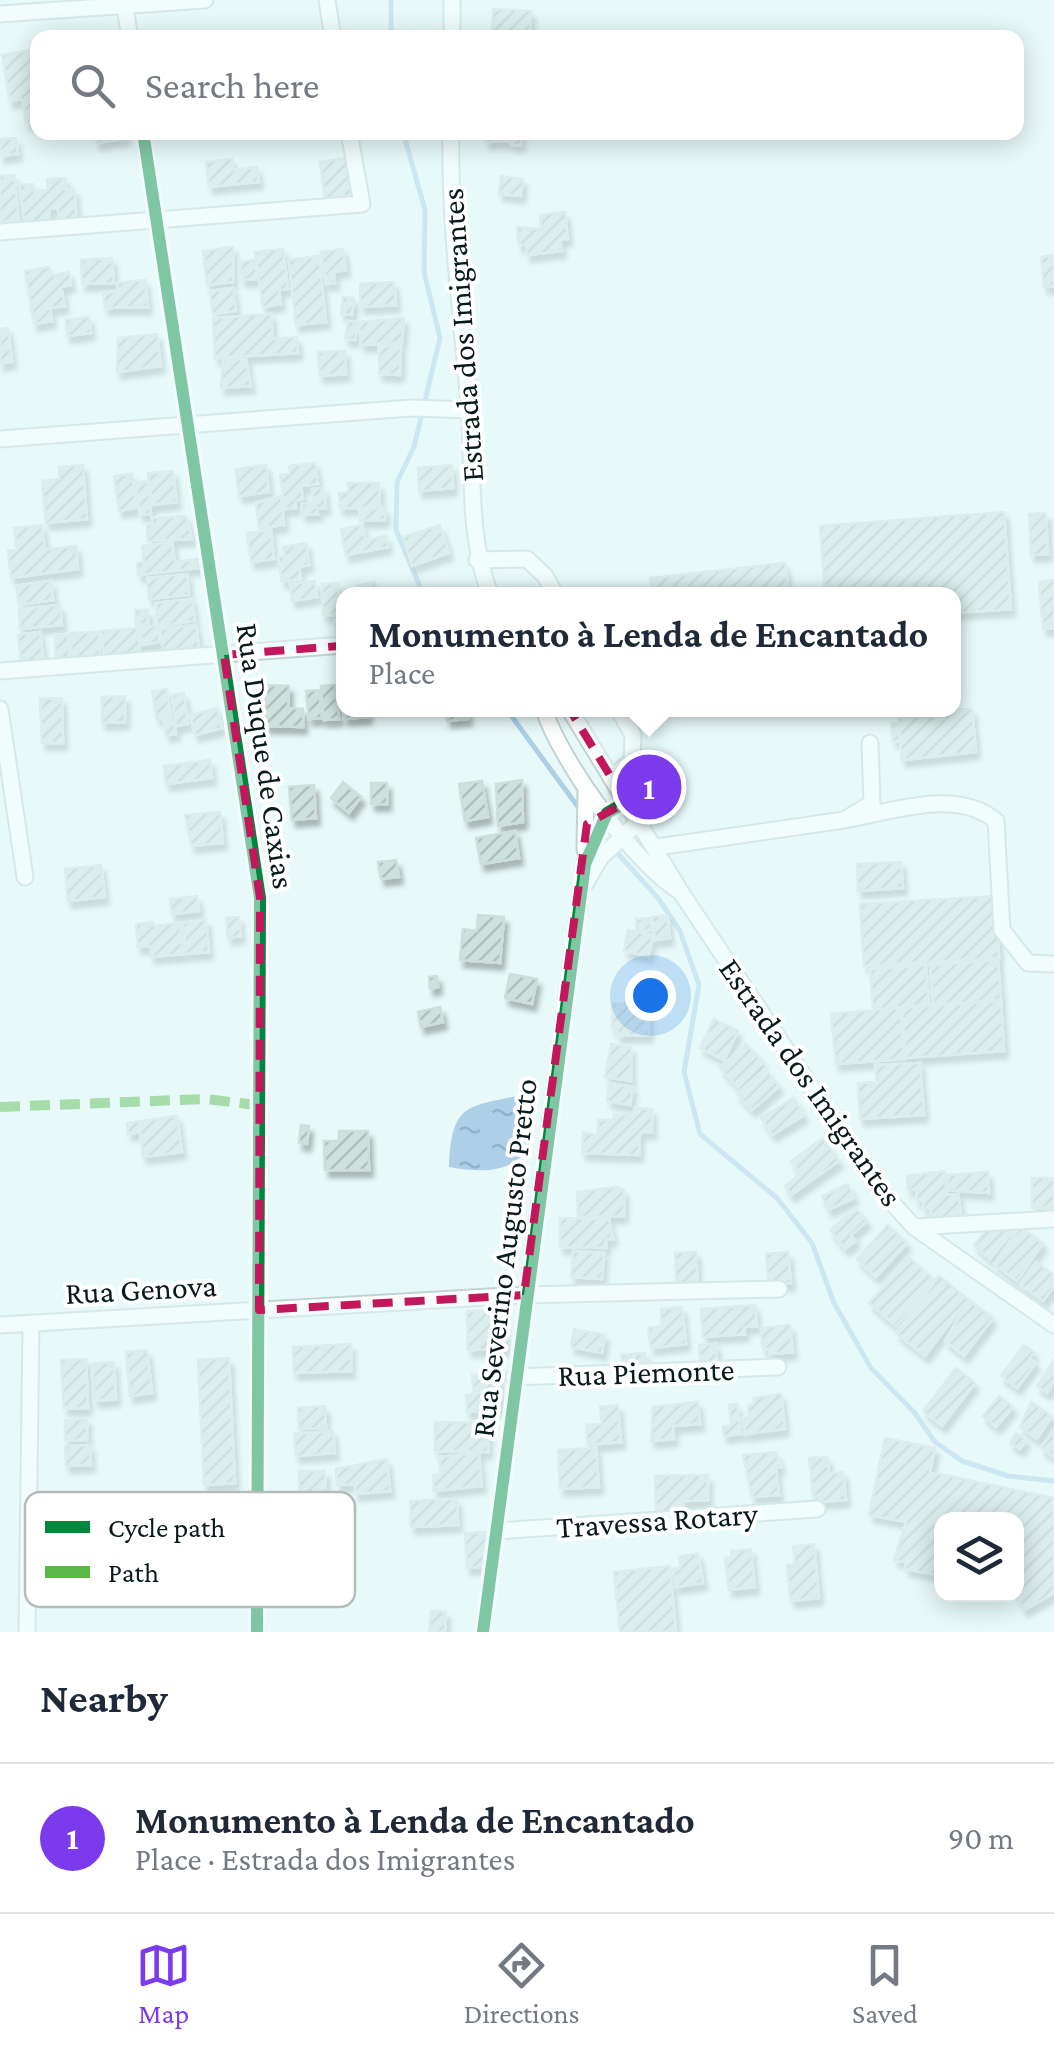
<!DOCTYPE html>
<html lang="en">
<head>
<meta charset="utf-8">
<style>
  :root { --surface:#fff; --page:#f6f6f7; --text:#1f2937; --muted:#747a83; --line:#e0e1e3; --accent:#7c3aed }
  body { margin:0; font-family:"Crimson Pro",serif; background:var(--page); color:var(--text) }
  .controls { position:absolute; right:30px; bottom:30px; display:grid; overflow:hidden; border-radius:20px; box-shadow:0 5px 25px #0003 }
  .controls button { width:90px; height:90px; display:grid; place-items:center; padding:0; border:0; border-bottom:2px solid var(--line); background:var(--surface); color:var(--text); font:50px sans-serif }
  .you { position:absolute; left:650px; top:995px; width:35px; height:35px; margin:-25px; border:8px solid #fff; border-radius:50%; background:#1a73e8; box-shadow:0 0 0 15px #1a73e833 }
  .badge { display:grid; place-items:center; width:65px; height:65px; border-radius:50%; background:var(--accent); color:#fff; font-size:32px; font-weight:700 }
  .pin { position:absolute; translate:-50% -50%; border:5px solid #fff; box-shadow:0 2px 10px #0006 }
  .popup { position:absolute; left:336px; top:587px; width:625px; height:130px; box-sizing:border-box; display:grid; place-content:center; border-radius:20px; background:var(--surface); filter:drop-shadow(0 2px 8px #0005); font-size:32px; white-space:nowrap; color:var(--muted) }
  .popup b { font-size:38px; color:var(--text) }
  .popup::after { content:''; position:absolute; left:50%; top:100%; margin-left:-20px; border:20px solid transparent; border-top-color:var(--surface) }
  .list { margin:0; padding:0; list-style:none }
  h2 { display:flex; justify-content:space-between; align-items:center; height:130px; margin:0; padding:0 40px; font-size:42px }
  h2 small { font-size:32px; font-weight:400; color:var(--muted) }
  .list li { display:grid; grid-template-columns:65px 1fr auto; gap:30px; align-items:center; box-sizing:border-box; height:150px; padding:0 40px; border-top:2px solid var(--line) }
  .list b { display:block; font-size:38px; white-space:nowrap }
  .list p { margin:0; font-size:32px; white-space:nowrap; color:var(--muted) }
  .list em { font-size:32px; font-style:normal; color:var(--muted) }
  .icon { flex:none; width:55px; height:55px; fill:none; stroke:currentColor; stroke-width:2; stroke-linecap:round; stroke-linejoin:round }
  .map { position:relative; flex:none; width:1054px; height:1632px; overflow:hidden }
  .search { position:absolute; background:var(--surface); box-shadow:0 5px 25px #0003; left:30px; right:30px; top:30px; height:110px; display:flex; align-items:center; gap:25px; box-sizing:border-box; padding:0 35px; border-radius:20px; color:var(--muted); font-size:38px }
  .sheet { height:280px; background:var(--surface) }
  nav { display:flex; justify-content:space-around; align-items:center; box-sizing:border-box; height:140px; border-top:2px solid var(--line); background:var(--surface); font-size:28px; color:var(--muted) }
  nav a { display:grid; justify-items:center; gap:5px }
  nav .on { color:var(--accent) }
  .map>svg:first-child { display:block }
  .water { fill:url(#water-ripples) }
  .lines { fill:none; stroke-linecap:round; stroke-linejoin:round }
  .stream { stroke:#add0e8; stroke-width:5 }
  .building { fill:url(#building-hatch); stroke:#cddedb; stroke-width:2.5; filter:url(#shadow) }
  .minor-casing { stroke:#c2d3d3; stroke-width:19 }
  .minor { stroke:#fcfefe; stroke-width:15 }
  .quiet { stroke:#58b947; stroke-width:10; stroke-dasharray:20 10; stroke-linecap:butt }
  .cycleway-casing { stroke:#fff; stroke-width:19 }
  .cycleway { stroke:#00873e; stroke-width:12 }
  .marked { fill:none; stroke:#c2185b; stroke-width:8; stroke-dasharray:20 12; stroke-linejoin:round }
  .labels { text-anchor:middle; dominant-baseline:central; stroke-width:8; stroke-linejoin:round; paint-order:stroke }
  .street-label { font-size:32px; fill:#081b1b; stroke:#fff }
  .key { fill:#fff; stroke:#b5bbbb; stroke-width:2.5 }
  .key-label { font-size:28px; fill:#081b1b }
</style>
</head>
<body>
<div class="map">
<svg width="1054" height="1632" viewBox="0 0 1054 1632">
  <defs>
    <pattern id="water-ripples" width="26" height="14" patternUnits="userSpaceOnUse" patternTransform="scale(2.5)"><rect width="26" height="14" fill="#add0e8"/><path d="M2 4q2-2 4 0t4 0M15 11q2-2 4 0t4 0" fill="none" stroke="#93b2c6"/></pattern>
    <pattern id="building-hatch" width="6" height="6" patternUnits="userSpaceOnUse" patternTransform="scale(2.5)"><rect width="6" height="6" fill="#cde1dd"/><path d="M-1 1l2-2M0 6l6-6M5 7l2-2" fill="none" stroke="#afc0bd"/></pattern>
    <filter id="shadow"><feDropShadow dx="4" dy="7" stdDeviation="2.5" flood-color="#0004"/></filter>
  </defs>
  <rect width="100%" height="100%" fill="#e8f9f9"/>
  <path class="water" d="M517 1096 532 1098C541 1162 509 1178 449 1167 452 1105 464 1107 517 1096Z"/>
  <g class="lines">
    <path class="stream" d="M391 0V38
      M403 132 425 210 424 272 440 338 414 447 397 482 396 530 423 594
      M507 710 581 811
      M601 835 658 898 680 931 699 985 684 1072 700 1134 777 1198 812 1243 834 1303 871 1368 914 1412 935 1442 962 1461 1008 1476 1054 1481"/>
  </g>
  <path class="building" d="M493 9 531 11 530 38 492 37Z
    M30 50 38 121 26 123 22 99 10 101 2 55Z
    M95 132H125L126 138 97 143Z
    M485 132H509L510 141 486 142Z
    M510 132H521V145H511Z
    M16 138 18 154 0 156V139Z
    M347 158 352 195 325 198 320 162Z
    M232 159 233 170 257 167 259 182 209 187 206 162Z
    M14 175 19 220 0 222V176Z
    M501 176 523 179 521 196 499 194Z
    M65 178 66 190 74 189 77 220 59 222 58 208 49 209 50 222 25 224 19 185 33 184 34 191 48 190 47 179Z
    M565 212 568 239 560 240 562 251 527 255 526 244 519 245 517 227 541 229 540 215Z
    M233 247V282L207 285 203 251Z
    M283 249 288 289 279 290 281 304 263 307 255 252Z
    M343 249 346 270 334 272 335 283 326 284 321 252Z
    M1054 255V286L1044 287 1041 257Z
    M319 256 326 322 296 325 289 260Z
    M112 258 114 283 82 284 81 260Z
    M255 260 257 279 242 280 240 262Z
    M49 267 50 276 69 272 71 285 61 287 65 306 50 308 52 321 34 324 25 271Z
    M145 280 148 307 105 308 103 293 118 291 117 283Z
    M394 282 396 305 361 307 360 284Z
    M233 288 236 311 213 314 210 291Z
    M343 297 354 298 352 315 341 314Z
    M271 314 273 339 297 337 298 353 215 358 213 318Z
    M89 317 91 333 67 336 66 320Z
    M404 318 402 342 361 345 359 322Z
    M348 321 358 322 355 340 345 339Z
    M8 328 12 362 0 364V329Z
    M157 334 161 366 117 372 118 338Z
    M379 346H401L400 375 379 374Z
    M345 351 346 374 320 376 318 352Z
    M246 359 251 386 221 388 223 360Z
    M315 463 318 484 301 486 303 499 295 501 296 508 285 509 280 475 290 474 289 466Z
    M83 465 87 519 46 523 42 481 60 479 59 467Z
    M266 465 269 492 239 496 236 469Z
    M452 465 453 488 419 491 418 468Z
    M173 471 177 502 152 505 148 473Z
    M132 474 136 508 119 511 114 476Z
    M147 481 151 514 140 515 136 483Z
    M348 483H379L380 508H340L339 493 348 492Z
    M324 488 326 508H317L318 514 302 515V504L313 503 312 489Z
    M281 496 284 525 259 528 256 503Z
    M385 508V520L360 521 359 509Z
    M1004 512 1011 609 954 613V594H825L820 526Z
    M1046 513 1048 554 1031 555 1029 514Z
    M186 516 192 539 148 541 147 524H153L152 518Z
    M42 525 45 550 76 546 78 569 11 578 8 551 17 550 14 528Z
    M362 525 365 540 386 536 388 547 346 555 341 529Z
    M440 525 449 553 412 566 403 537Z
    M271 530 274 559 251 562 247 533Z
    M172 542 175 562 198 559 199 568 138 575 137 563 144 562 142 546Z
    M306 543 309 565 299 567 301 579 282 582 278 557 285 556 283 547Z
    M785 563 789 594H652L650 578Z
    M187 574 189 595 149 599 147 578Z
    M1054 580V628L1043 629 1039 582Z
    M51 581 53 600 19 605 16 586Z
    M315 581 317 597 292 601 290 584Z
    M375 582 378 591 385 589 386 594H359L357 586Z
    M338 583 339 615H323L322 584Z
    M192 599 195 621 158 626 156 603Z
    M60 605 62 625 20 629 19 609Z
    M135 610H148V624L136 625Z
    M344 619V642L338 643 335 620Z
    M196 625 199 649 164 658 160 629Z
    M158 626 160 642 142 645 140 628Z
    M138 628 140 654 104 657 101 631Z
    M40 632 44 665 22 668 18 635Z
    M99 632 100 657 72 659 70 633Z
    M55 635H68L69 659 56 660Z
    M266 685 289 686 288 708 303 709V727L265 726Z
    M335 685 339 719 324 720 321 686Z
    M167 689 171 717 157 719 152 691Z
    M319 690 322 718 309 719 306 691Z
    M184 693 188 724 176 726 172 695Z
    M125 696V722L102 723V697Z
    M62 698 63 743H42L40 699Z
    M217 708 222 728 195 735 190 715Z
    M972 709 976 752 902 760 898 718 933 715V710Z
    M344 710H368V717L344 719Z
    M446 710H467L468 719 447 721Z
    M174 720 176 734 166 735 164 721Z
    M891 723H898L900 741H893Z
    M210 760 212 778 166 784 164 766Z
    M522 780 523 822 498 826 496 784Z
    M482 781 488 817 465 821 459 784Z
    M343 782 361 797 349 813 331 798Z
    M371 783H387V804H371Z
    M314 785 316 818 292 820 289 787Z
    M220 812 223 843 192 846 185 815Z
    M515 831 519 858 481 864 476 838Z
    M396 860 399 877 381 879 378 862Z
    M901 862 903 888 858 891 857 864Z
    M101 865 105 897 68 901 65 869Z
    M197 896 199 911 172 914 170 899Z
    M995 896 999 958 864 966 860 904Z
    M478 915 504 917 500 963 460 960 463 929 477 931Z
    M667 915 670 938 655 940 652 917Z
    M239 917 241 936 228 938 226 918Z
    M650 918 652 930 637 931 636 919Z
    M206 920 209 952 186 954 183 923Z
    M153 922 154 926 180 923 183 954 151 957 150 946 138 947 136 924Z
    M628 930 653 935 649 956 624 951Z
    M998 960 1001 1000 933 1005 930 965Z
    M926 965 929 1005 873 1009 870 969Z
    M510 974 537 979 532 1004 505 998Z
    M437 976 438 987 430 989 429 977Z
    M1001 1001 1004 1051 906 1058 902 1008Z
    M648 1003 649 1035 618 1036 617 1029H612V1004Z
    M440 1007 443 1022 421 1027 418 1012Z
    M900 1008 904 1059 836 1064 831 1014Z
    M714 1019 738 1031 724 1060 700 1048Z
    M611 1044 631 1047V1081L605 1077Z
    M746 1044 763 1062 738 1087 720 1068Z
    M920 1063 924 1115 860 1119 858 1083 877 1082 875 1065Z
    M765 1069 779 1086 752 1110 737 1094Z
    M609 1083 633 1087 630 1105 607 1101Z
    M794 1098 804 1115 772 1135 761 1118Z
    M635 1108 652 1109V1132H640L639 1155 582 1153 583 1132 598 1136V1120H613L614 1114 635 1115Z
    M177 1116 182 1152 143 1157 140 1132 128 1134 127 1123Z
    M301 1125 309 1126 307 1144 299 1143Z
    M339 1131H368L369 1170H325L324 1141H339Z
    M823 1138 839 1161 791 1195 785 1186 800 1174 791 1161Z
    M944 1171 947 1195 958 1194 961 1215 932 1219 930 1208 924 1209 923 1200 917 1201 916 1189 908 1190 907 1176Z
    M988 1172 989 1193 948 1190 947 1175Z
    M1032 1178H1054V1208H1032Z
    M848 1184 854 1198 828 1210 822 1196Z
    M617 1187 624 1190V1216L578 1217 577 1192Z
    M856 1208 867 1221 851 1235 856 1241 845 1249 830 1230Z
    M560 1218 609 1219 613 1239H606V1248L560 1247Z
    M1006 1224 1014 1230 990 1259 974 1245 990 1226 1000 1231Z
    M888 1225 907 1243 876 1277 857 1259Z
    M1020 1227 1043 1243 1017 1281 994 1264Z
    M573 1251 604 1253 602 1279 571 1277Z
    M696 1252 698 1286 677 1288 675 1253Z
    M788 1252 791 1283 769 1285 766 1254Z
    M908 1257 935 1280 896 1326 869 1303Z
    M1036 1262 1054 1275V1286L1043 1301 1020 1284Z
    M939 1276 968 1299 925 1356 896 1333Z
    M969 1300 993 1318 964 1356 945 1341Z
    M755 1305 757 1326 744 1327 745 1334 703 1337 701 1309Z
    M682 1307 686 1344 651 1348 648 1328 662 1326 661 1309Z
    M504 1310 505 1349 468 1350 467 1311Z
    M790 1325 793 1352 770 1354V1349H763L761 1328Z
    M574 1329 605 1335 602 1353 571 1347Z
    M351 1344V1371L294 1373 293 1347Z
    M716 1344 717 1362 700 1363 699 1345Z
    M1024 1345 1034 1352 1030 1358 1036 1363 1017 1388 1001 1376Z
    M147 1350 152 1393 130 1396 126 1352Z
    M645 1353 647 1369 624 1372 621 1355Z
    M229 1358 235 1483 204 1485 198 1360Z
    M86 1359 88 1408 64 1409 61 1360Z
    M1054 1360V1382L1047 1393 1037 1386Z
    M114 1362 116 1399 95 1401 92 1364Z
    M956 1368 975 1383 942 1426 923 1411Z
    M499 1372V1409L467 1412 466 1395 474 1394 472 1375Z
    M781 1394 785 1429 745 1434 743 1418H749L748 1405 754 1404V1398Z
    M999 1396 1013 1407 996 1427 983 1416Z
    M698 1402 700 1424 673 1426 674 1439 651 1441 653 1407Z
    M1031 1402 1052 1416 1037 1439 1020 1427Z
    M737 1404 741 1434 724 1436 723 1427 731 1425 729 1405Z
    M618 1405 621 1442 588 1445 586 1425 602 1424 600 1407Z
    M325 1406 326 1428 299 1429 298 1408Z
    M87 1419V1440H65V1420Z
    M435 1422 488 1423V1452L435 1451Z
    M333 1431 335 1453 296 1456 294 1434Z
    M1054 1431V1457L1041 1448Z
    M1016 1433 1026 1440 1020 1449 1010 1443Z
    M885 1438 935 1448 930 1472 1054 1498V1593L1024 1610 1015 1594 1016 1520H942V1576L905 1569 906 1562 894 1560 906 1522 869 1515Z
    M90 1445 91 1465 66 1466 65 1446Z
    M596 1448 599 1487 560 1489 558 1450Z
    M776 1452 781 1467H776L779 1495 752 1497 743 1455Z
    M479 1453 482 1486 434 1491 433 1475 441 1474 439 1457Z
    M827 1457 829 1474 843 1472 846 1500 820 1502 819 1496H813L809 1458Z
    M387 1459 390 1491 355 1494V1484L337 1485 336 1469Z
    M299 1471H325L326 1499H300Z
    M708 1475V1500L683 1501V1512L656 1513 655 1476Z
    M457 1499 458 1525 411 1527 410 1501Z
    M102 1504V1522L75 1523V1505Z
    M103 1529 104 1559 61 1562 60 1541 74 1540 73 1531Z
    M488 1532 490 1566 467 1568 465 1533Z
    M814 1544 819 1598 791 1601 787 1565 795 1564 793 1546Z
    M751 1549 755 1587 729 1590 725 1558 732 1557 731 1551Z
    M698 1553 703 1583 676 1587 673 1569 681 1568 679 1557Z
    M670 1566 676 1632H620L614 1572Z
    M431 1611 446 1612 445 1632H429Z"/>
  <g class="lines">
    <defs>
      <path id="minor" d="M327 0 333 38
        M124 2 130 38
        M0 14 205 0
        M452 38V0
        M143 132 260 898 257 1632
        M451 132C449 224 462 315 469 406 474 470 467 535 490 594
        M0 232 362 204 349 132
        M0 439 411 408 470 410
        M477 560 527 559 545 576 555 594
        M0 671 344 645
        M0 709 25 877
        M544 710C562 763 632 860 679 891
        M570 710 682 894 878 1187 914 1227 1054 1325
        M611 778 632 761 633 735 619 710
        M844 820C891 812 957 787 996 821L1002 930 1028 963 1054 964
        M657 847 844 820 872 803 870 743
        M585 850 586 789
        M585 884 601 857 631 829
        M914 1227 1054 1219
        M0 1325 524 1295 779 1289
        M514 1377 778 1367
        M498 1531 817 1509
        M27 1632 31 1323
        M483 1632 585 864 607 813 626 802"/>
    </defs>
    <use href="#minor" class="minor-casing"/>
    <use href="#minor" class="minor"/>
    <path class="quiet" d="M0 1107 205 1099 257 1105"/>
    <defs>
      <path id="cycleway" d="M143 132 260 898 257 1632
        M483 1632 585 864 607 813 626 802"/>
    </defs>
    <use href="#cycleway" class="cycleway-casing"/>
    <use href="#cycleway" class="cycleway"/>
  </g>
  <path d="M0 0H1054V1632H0ZM506 633 539 693 567 705 626 802 587 824 524 1295 259 1310 260 898 224 655Z" fill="#e8f9f9" fill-opacity=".55" fill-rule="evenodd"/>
  <path class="marked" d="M506 633 539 693 567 705 626 802 587 824 524 1295 259 1310 260 898 224 655Z"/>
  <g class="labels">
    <g class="street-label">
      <text transform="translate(462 335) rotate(-94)">Estrada dos Imigrantes</text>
      <text transform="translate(266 756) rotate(82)">Rua Duque de Caxias</text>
      <text transform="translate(811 1082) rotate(55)">Estrada dos Imigrantes</text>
      <text transform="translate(504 1258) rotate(-83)">Rua Severino Augusto Pretto</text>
      <text transform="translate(141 1289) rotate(-3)">Rua Genova</text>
      <text transform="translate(646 1372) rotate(-2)">Rua Piemonte</text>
      <text transform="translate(657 1520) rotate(-4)">Travessa Rotary</text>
    </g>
  </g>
  <rect x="25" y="1492" width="330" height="115" rx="15" class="key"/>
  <rect x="45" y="1521" width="45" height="12" fill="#00873e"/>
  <rect x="45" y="1566" width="45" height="12" fill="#58b947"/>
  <g class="key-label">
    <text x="108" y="1537">Cycle path</text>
    <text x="108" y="1582">Path</text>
  </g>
</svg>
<div class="controls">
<button><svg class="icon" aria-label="layers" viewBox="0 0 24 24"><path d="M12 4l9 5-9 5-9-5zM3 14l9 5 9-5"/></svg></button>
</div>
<div class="you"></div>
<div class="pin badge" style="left:649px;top:787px">1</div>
<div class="popup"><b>Monumento à Lenda de Encantado</b>Place</div>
<div class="search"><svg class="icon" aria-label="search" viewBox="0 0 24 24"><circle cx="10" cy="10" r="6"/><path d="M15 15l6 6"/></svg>Search here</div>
</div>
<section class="sheet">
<h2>Nearby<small></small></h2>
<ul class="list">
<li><span class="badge">1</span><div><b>Monumento à Lenda de Encantado</b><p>Place · Estrada dos Imigrantes</p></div><em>90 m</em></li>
</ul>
</section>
<nav>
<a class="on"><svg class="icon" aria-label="map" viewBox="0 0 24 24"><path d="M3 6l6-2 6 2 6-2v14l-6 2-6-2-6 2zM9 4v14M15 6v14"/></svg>Map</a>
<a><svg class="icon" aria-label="directions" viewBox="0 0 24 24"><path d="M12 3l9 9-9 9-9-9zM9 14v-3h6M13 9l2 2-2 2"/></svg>Directions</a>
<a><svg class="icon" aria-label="saved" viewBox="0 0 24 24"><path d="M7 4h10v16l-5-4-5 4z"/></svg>Saved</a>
</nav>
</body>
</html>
